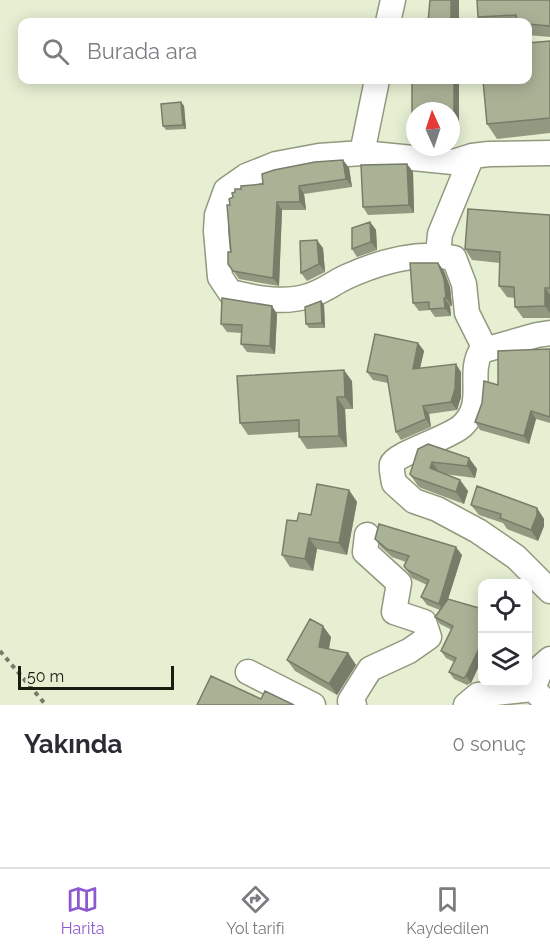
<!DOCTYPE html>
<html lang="tr">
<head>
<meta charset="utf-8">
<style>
  :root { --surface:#fff; --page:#f2f2f3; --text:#2b2b33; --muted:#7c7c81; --line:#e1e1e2; --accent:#8d59d1 }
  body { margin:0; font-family:Raleway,sans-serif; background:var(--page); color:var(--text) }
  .controls { position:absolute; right:18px; bottom:18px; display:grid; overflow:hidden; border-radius:12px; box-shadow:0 3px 15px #0003 }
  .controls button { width:54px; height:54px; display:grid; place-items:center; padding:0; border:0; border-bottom:2px solid var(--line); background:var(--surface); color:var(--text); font:30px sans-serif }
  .compass { position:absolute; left:406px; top:102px; width:54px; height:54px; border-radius:50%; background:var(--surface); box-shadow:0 3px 15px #0003; rotate:357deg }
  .scale { position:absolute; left:18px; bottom:15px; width:156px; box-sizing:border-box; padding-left:6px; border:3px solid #191c11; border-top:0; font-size:16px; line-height:21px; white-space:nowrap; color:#191c11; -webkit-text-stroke:4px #e6efd2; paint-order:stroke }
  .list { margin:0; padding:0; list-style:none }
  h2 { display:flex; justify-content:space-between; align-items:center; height:78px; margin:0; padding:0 24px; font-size:26px }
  h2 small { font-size:20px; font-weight:400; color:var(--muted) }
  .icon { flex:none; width:33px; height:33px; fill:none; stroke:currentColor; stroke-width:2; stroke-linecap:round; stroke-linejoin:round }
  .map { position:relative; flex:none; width:550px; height:705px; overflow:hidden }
  .search { position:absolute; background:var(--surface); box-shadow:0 3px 15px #0003; left:18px; right:18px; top:18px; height:66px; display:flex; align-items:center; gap:15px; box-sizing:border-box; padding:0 21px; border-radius:12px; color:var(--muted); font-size:22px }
  .sheet { height:162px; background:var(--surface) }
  nav { display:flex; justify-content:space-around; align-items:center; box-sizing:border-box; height:84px; border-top:2px solid var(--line); background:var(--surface); font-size:16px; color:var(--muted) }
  nav a { display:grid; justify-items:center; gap:3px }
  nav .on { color:var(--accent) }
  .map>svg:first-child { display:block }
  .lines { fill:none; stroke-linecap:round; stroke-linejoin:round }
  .street-casing { stroke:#91997e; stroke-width:27 }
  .path { stroke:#767c69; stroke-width:4; stroke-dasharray:4.5 4.5; stroke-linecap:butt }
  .street { stroke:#fff; stroke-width:24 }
  .wall { fill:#929981 }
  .shaded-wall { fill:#777d69 }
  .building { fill:#aab296; stroke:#777d69; stroke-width:1.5 }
</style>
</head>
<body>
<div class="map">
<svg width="550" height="705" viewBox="0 0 550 705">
  <rect width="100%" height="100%" fill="#e6efd2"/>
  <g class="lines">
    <defs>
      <path id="street" d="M388 22 393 0
        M362 153 377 80
        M438 255 440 234 472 156
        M550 333 537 335 481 351C467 375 487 403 462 426 449 438 395 454 392 464 391 469 393 477 394 483L414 501 437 509 478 531 516 557 550 591
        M485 349 467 313 464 284 454 258C419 251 379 262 346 277 333 283 323 292 308 296 283 304 255 298 230 292L220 277 216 231 217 215 226 190 246 176 276 164 319 156 362 153 453 162 472 156 489 154 550 153
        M248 672 313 705
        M354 705 350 701 370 669 409 651 429 637 424 622 394 612 399 583 365 552 367 535
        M466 705 478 695 533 689
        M549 705 533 689 542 666 550 659"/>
    </defs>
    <use href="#street" class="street-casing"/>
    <path class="path" d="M0 651 46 705"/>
    <use href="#street" class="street"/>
  </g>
  <path class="wall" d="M550 0V37L528 35V22H482L478 17Z
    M550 41V133L497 139 487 124Z
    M412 80H459V126H451V111H415V122L412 118Z
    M181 102 184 106 186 129 166 130 163 126Z
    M343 160 349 168 352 187 304 194 306 210H282L279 286 239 279 228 264 231 252 230 205 235 192 241 189Z
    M407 164 413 172 414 213 368 215 363 207Z
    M550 215V318H523L515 307V298L507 297 499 286 500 263 472 260 465 249Z
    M370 222 376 230 377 250 357 257 352 249Z
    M323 248 325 272 307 281 301 273Z
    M438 263 444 271 450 287 452 306H450L451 316 435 317 430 310 419 311 413 303Z
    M321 301 324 305 325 328H309L306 324Z
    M272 306 277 314 275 354 247 352 241 344V333L227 332 221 324Z
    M418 343 424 351 420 368 461 372V397L457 410 429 414 431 427 401 440 396 432 388 383 373 380 367 372Z
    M550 349V423L536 419 529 444 480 430 475 422 498 385Z
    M352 381 353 409H345L347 447 307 449 299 437V432L248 435 240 423Z
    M418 449 469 458 477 469 475 478 444 474 460 480 468 491 464 504 421 488 418 486 410 474Z
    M349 490 357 502 347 555 317 549 313 571 290 567 282 555 297 521 311 515Z
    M471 505 537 508 544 519V526L538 541 507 529 503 523 479 515Z
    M375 539 462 555 448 599 479 608 483 598V657L471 683 467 685 454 679 449 672 454 662 446 658 441 651 452 630 440 624 435 617 440 610 427 605 421 597 427 585 412 578 404 566 406 562 392 557 381 547Z
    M331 637 329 649 348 653 356 665 337 695 295 671 287 660Z"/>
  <path class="shaded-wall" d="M451 0H459V22H451Z
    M454 80H459V126L454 118Z
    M181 102 184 106 186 129 183 125Z
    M343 160 349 168 352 187 346 179Z
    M407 164 413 172 414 213 409 205Z
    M299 186 304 194 306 210 300 202Z
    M277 202 282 210 279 286 273 278Z
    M370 222 376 230 377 250 371 242Z
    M317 240 323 248 325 272 319 264Z
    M438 263 444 271 450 287 452 306 446 298Z
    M545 288 550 295V313L545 306Z
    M444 298 450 306 451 316 445 308Z
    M321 301 324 305 325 328 322 323Z
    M272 306 277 314 275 354 270 346Z
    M418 343 424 351 418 377 413 369Z
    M456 364 461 372V397L457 410 451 402Z
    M344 370 352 381 353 409 345 397Z
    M337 397 345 409 347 447 339 436Z
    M423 406 429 414 431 427 426 419Z
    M531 411 536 419 529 444 524 436Z
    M469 458 477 469 475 478 467 466Z
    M432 462 440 473 430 468Z
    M460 480 468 491 464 504 456 492Z
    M349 490 357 502 347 555 339 543Z
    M537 508 544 519V526L538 541 531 530Z
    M309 538 317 549 313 571 305 559Z
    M456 547 462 555 444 612 439 604Z
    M323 626 331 637 327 658 319 647Z
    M483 640V657L471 683 466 676Z
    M348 653 356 665 337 695 329 684Z"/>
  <path class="building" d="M430 0H451V22H428Z
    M477 0H550V26L528 24V22H517L516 15 478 17Z
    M550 41V118L487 124 483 80H528V43Z
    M412 80H454V118H451V111H415V118H412Z
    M181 102 183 125 163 126 161 104Z
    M343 160 346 179 299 186 300 202H277L273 278 233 271 228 264V252H231L227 205H230L229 199 233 197 232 193 235 192V189H241V186L263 184 262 174 274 170 315 162Z
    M407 164 409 205 363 207 361 165Z
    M468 209 550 215V288H545V306L515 307 514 287 499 286 500 252 465 249Z
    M370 222 371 242 352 249V228Z
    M317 240 319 264 301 273 300 241Z
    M410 263H438L444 279 446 298H444L445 308 429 309V302L413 303Z
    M222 298 272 306 270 346 241 344 242 325 221 324Z
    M321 301 322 323 306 324 305 307Z
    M375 334 418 343 413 369 456 364 455 389 451 402 423 406 426 419 396 432 387 376 367 372Z
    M550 349V417L531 411 524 436 475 422 482 403 484 381 498 385V351Z
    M344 370 345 397H337L339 436 299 437V420L240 423 237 376Z
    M428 444 469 458 467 466 432 462 430 468 460 480 456 492 413 477 410 474 418 449Z
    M317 484 349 490 339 543 309 538 305 559 282 555 287 520 297 521 299 513 311 515Z
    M477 486 537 508V515L531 530 500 518 501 514 471 505Z
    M379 524 456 547 439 604 421 597 429 580 407 570 404 566 409 556 387 549 375 539Z
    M483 598V640L466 676 463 678 449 672 456 658 441 651 453 626 435 617 448 599 479 608Z
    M310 619 323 626 319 647 348 653 329 684 287 660Z
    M211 676 261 699 265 691 294 705H197Z"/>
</svg>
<div class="controls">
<button><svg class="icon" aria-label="locate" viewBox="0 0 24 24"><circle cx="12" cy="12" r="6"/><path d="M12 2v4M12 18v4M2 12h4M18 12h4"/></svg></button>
<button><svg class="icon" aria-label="layers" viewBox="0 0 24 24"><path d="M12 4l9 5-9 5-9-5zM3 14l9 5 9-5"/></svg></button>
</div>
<svg class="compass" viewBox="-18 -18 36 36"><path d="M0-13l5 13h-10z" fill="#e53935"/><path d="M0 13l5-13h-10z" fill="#7c7c81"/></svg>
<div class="scale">50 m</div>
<div class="search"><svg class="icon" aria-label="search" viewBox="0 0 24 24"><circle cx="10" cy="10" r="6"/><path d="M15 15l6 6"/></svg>Burada ara</div>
</div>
<section class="sheet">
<h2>Yakında<small>0 sonuç</small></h2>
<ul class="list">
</ul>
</section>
<nav>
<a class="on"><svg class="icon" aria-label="map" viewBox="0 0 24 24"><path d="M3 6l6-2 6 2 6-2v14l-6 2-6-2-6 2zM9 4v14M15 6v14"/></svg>Harita</a>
<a><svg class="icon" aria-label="directions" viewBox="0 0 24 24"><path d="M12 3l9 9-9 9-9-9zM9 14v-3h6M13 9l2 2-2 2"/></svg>Yol tarifi</a>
<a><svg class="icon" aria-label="saved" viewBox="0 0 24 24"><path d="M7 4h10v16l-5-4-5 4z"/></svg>Kaydedilen</a>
</nav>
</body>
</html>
